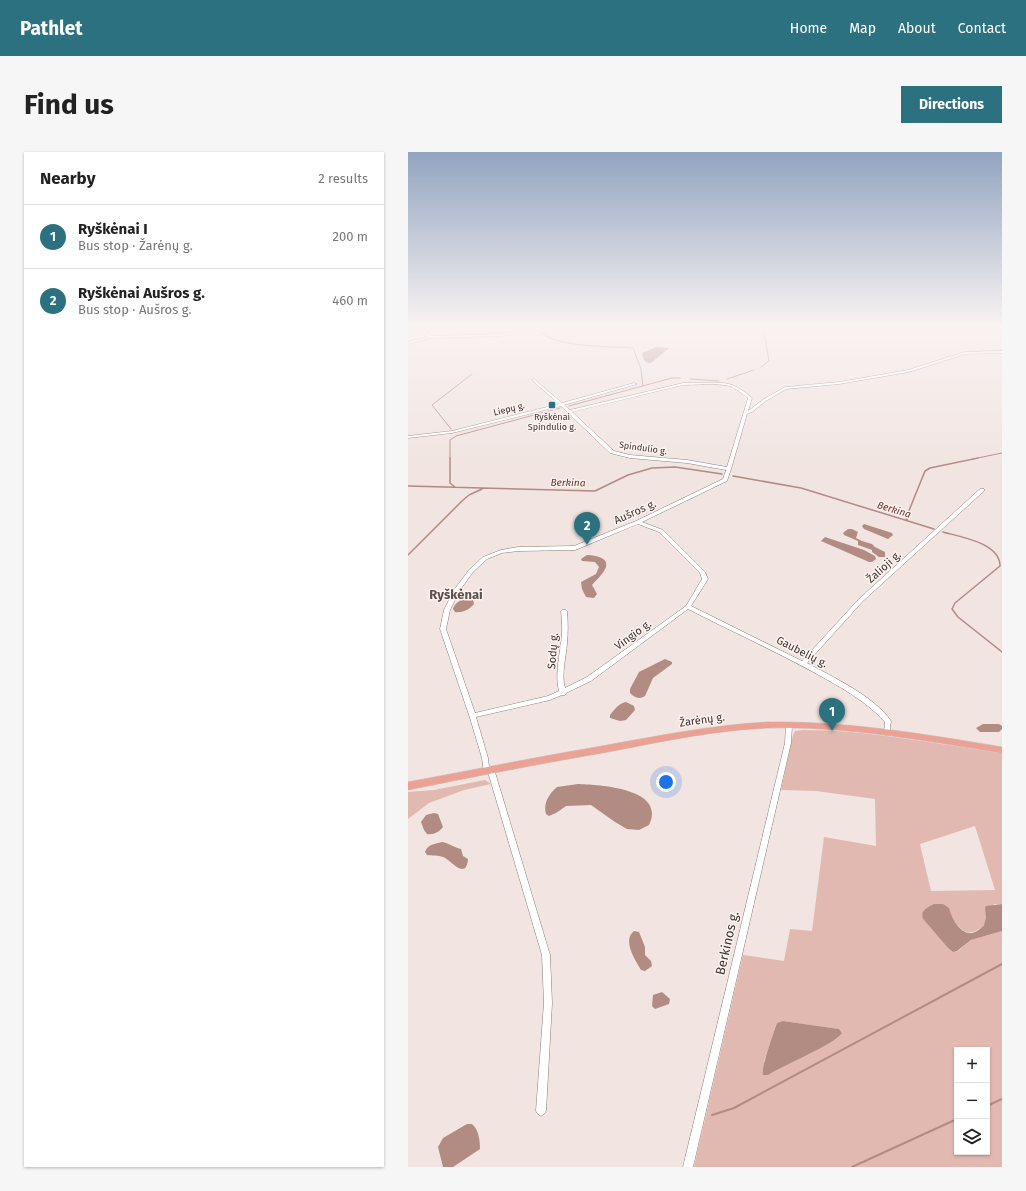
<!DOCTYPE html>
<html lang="en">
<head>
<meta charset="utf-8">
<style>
  :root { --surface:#fff; --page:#f6f6f6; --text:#222; --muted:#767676; --line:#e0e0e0; --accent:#2b717f }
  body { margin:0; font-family:"Fira Sans",sans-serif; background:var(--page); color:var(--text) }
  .controls { position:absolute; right:12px; bottom:12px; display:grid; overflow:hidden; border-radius:0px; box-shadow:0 1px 3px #0004 }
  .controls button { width:36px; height:36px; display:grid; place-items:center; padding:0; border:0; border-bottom:1px solid var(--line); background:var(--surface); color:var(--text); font:20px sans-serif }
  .you { position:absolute; left:258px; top:630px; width:14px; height:14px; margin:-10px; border:3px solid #fff; border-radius:50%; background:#1a73e8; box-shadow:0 0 0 6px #1a73e833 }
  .badge { display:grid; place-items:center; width:26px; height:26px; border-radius:50%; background:var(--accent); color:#fff; font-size:13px; font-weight:700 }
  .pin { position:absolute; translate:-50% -33px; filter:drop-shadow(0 1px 2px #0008) }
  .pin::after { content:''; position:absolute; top:21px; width:14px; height:12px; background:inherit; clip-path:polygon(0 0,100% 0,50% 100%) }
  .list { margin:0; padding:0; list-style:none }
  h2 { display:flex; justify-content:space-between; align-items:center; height:52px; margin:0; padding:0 16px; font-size:17px }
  h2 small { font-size:13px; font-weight:400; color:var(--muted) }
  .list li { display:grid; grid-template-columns:26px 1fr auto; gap:12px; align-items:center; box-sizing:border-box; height:64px; padding:0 16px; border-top:1px solid var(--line) }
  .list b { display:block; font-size:15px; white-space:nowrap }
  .list p { margin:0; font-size:13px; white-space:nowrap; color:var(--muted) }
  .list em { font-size:13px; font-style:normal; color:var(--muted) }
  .icon { flex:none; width:22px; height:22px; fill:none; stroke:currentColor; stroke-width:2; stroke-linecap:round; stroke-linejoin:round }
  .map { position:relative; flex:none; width:594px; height:1015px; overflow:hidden; border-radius:0px }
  header { display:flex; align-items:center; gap:24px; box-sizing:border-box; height:56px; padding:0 20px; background:var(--accent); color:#fff }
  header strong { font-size:19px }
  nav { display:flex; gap:22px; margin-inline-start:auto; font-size:14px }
  .intro { display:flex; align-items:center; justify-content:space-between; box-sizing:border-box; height:96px; padding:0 24px }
  h1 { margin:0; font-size:28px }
  .button { padding:10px 18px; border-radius:0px; background:var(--accent); color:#fff; font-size:14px; font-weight:700 }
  main { display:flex; gap:24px; padding:0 24px }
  aside { flex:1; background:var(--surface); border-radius:0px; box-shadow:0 1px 3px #0004 }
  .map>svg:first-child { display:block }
  .green { fill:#e2b9b0; fill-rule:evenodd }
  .water { fill:#b28b83 }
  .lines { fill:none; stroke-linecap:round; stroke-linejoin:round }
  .stream-far2 { stroke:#b28b83; stroke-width:1 }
  .stream-far1 { stroke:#b28b83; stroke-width:1.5 }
  .stream { stroke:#b28b83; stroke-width:2 }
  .minor-casing { stroke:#897d7a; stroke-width:1 }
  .major-casing { stroke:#c8c7c7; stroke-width:1 }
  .minor { fill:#fff; fill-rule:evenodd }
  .major { fill:#eba194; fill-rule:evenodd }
  .poi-dot { fill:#2b717f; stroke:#fff1ee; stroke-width:1.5 }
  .labels { text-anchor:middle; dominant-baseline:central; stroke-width:3; stroke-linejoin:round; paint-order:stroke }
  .far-street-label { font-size:9px; fill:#3c3736; stroke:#fff1ee }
  .far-poi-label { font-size:9px; fill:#3c3736; stroke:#fff1ee }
  .far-water-label { font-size:10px; font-style:italic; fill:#673127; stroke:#fff1ee }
  .street-label { font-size:11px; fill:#3c3736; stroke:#fff1ee }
  .quarter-label { font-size:13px; font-weight:bold; fill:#5b504e; stroke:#fff1ee }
  .near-street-label { font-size:13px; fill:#3c3736; stroke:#fff1ee }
</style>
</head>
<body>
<header>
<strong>Pathlet</strong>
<nav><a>Home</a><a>Map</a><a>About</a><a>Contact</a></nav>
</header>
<div class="intro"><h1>Find us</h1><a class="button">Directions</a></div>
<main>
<aside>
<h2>Nearby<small>2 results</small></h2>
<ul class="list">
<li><span class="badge">1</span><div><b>Ryškėnai I</b><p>Bus stop · Žarėnų g.</p></div><em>200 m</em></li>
<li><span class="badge">2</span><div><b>Ryškėnai Aušros g.</b><p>Bus stop · Aušros g.</p></div><em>460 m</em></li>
</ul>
</aside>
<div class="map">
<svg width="594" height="1015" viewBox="0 0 594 1015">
  <rect width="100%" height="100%" fill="#f1e4e1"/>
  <path class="green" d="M395 578C461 578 528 592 594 601V752H586L578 765 576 773C559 788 552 778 542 762L515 767 540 796 545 800 550 799 563 788 594 779V1015H286L335 803 376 809 382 777 404 779 416 685 468 694 467 647 408 639 373 638 385 583 387 579ZM567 674 587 738 523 739 512 692ZM375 869 431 877 434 880C427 892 379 912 365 919L356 909 369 871ZM549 898H579V1000H549Z
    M77 628 83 632 56 638 21 651 0 667V640L26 638Z"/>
  <path class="water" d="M248 195 261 196 243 211C236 211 235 206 234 201Z
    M456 372 484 381 485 383 480 387 456 377 454 374Z
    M440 377H444L450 380 448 386 454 389 464 392 467 395 477 400V405H471L464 400V398L450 393V389L436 383 435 381Z
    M417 385 456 398 467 404 468 407 464 410H461L413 389Z
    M179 403C193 404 206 408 193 423 190 427 187 429 184 433L189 442 186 446 178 445 174 437 173 430 188 422 191 415 187 410 174 409 173 407Z
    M61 446 65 448 66 452C61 458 54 461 47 460L45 457C47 450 54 447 61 446Z
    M257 507 264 510V512L245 526 237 544C231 548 226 545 222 541V537L231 520Z
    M218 550 226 554 227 558 218 568 212 569 202 566V563C206 558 211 551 218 550Z
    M575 572H591L594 574V577L591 580H572L568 576Z
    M170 632C191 633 259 636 241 673L231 678 219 677 207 670 183 653 158 654 148 661 141 664 138 662C135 651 141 642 149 635Z
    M26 661 30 662 35 675C31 680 26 683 19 682L16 678 13 670 18 663Z
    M34 690C41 691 45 695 53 697L55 704 60 707C58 730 41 706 35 705 30 703 24 704 19 703L17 700C20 692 27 692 34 690Z
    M526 752H535L541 756C543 765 551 780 561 781 567 782 572 777 576 773L578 765 577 756 578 754 594 752V779L563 788 549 799 545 800 540 796 515 767C512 758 519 756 526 752Z
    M226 779 231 780 237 795V803L243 809 244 814 237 819 233 818C227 808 214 788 226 779Z
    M254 840 262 847 261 852 247 857 244 854 245 843Z
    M375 869 431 877 434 881C426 893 375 913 360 923H355C353 915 366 880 369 871Z
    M59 972H64C71 978 72 989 72 997L45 1015H35L30 995 35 986Z"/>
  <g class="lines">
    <path class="stream-far2" d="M130 178C145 196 202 194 225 196L233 217 235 234
      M353 215 361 209 355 174
      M282 227 311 229
      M319 227 346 218
      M161 254 264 226H272
      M43 277 24 253 64 222
      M42 307V288L48 284 152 256
      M565 307 594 301"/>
    <path class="stream-far1" d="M42 306V331L47 335
      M325 324 393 336 526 377
      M0 334 187 339 220 323 244 316 267 315 314 322
      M500 369 498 366 517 319 522 316 570 306
      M535 380C553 385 592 391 592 414L547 451 544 457 550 465 594 500
      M0 403 54 349 61 343 74 337"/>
    <path class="stream" d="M579 954 594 947
      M304 963 326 956 594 812
      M444 1015 549 967"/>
    <defs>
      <path id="minor" d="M4 174H8L24 184 92 182 133 175 189 174 187 175 133 177 92 184 23 186 0 192V190L20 185Z
        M594 199V201L557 202 501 220 431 232 378 237 358 249 344 260 339 262 323 317 319 329 234 370 255 378 297 420 300 427 283 454 394 509 451 447 572 337H576V339L455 449 399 511C425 525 467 545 483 569L481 583H477L476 581 477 570C458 549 434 536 409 522 367 499 323 479 280 457L183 529 158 541 157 543H154L142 548 68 565 80 606 81 615H85L86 617 142 803 144 851 138 959 136 962 133 964 130 962 128 959 136 851 134 803 80 620 78 621 76 620 74 606 62 566 32 477 36 458 46 438 61 418 75 405 93 398 110 395 166 394 228 369 315 327 318 318 279 311 222 306 202 301 153 254 44 281 0 286V284L44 279 151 252 125 229V227H126L154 251 226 231 229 232 156 253 162 258 275 231H316L325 233 337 240 343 245 344 246 340 259 356 247 377 235 431 230 500 218 557 200ZM275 233C287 233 310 231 321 234 328 236 334 242 340 246L319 315 279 308 222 303 206 299 164 260ZM230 372 251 380 292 421 294 427 278 454 179 525 157 536C153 521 158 506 159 491 160 481 160 470 159 459L158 458H154L153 459C154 470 155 480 153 491 151 507 147 523 151 539L140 544 67 561 38 477 42 458 52 438 65 420 79 407 94 401 110 399 167 398Z
        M379 571H383L384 573 383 591 285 1015H275L377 591 378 573Z"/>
      <path id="major" d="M360 570C439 569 516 582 594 595V601C517 589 439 574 360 576 308 578 256 589 205 599 136 611 68 624 0 638V630C65 618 129 605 194 594 249 584 304 573 360 570Z"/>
    </defs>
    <use href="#minor" class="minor-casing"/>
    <use href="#major" class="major-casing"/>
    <use href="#minor" class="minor"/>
    <use href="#major" class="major"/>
  </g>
  <linearGradient id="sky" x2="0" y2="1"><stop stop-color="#92a4c0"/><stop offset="0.55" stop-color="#f9f3f2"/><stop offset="1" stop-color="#f9f3f2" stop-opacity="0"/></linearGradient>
  <rect width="594" height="316" fill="url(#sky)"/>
  <rect class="poi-dot" x="140" y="249" width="8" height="8" rx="2"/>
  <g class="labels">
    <g class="far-street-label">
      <text transform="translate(101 257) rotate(-14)">Liepų g.</text>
      <text transform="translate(235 296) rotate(8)">Spindulio g.</text>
    </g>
    <g class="far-poi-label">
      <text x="144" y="265">Ryškėnai<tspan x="144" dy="10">Spindulio g.</tspan></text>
    </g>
    <g class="far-water-label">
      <text transform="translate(160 331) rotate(1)">Berkina</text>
      <text transform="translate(486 358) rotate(17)">Berkina</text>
    </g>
    <g class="street-label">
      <text transform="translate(227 360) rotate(-24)">Aušros g.</text>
      <text transform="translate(476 415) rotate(-42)">Žalioji g.</text>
      <text transform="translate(225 483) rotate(-36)">Vingio g.</text>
      <text transform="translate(145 499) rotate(-85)">Sodų g.</text>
      <text transform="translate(394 500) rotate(27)">Gaubelių g.</text>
      <text transform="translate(294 568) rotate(-8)">Žarėnų g.</text>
    </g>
    <g class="quarter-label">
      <text x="48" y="442">Ryškėnai</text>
    </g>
    <g class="near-street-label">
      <text transform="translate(319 791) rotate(-77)">Berkinos g.</text>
    </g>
  </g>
</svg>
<div class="controls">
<button>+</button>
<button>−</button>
<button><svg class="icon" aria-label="layers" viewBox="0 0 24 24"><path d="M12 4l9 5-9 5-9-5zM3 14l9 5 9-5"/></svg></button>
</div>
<div class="you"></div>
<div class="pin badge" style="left:424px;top:579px">1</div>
<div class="pin badge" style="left:179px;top:393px">2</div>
</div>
</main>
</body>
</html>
